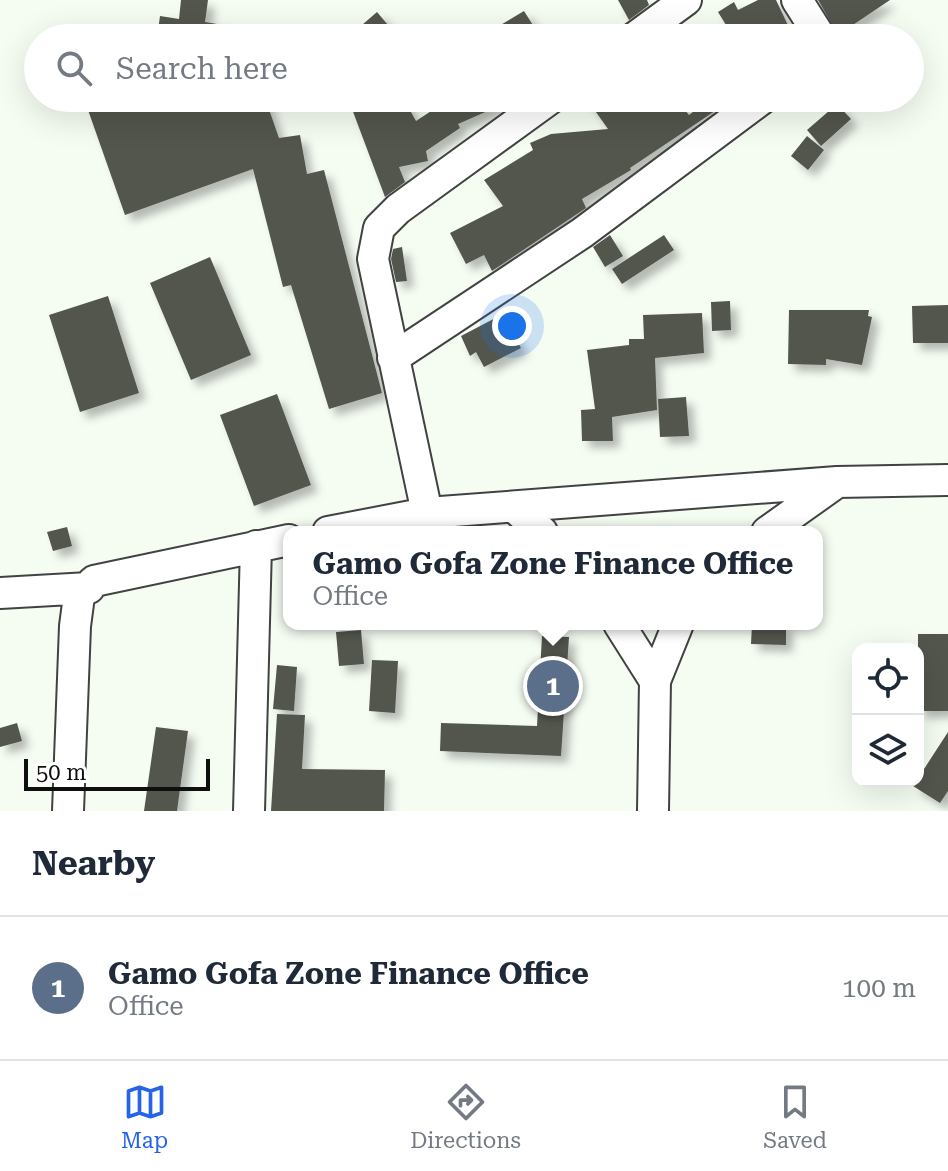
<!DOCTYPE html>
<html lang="en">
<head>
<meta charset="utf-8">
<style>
  :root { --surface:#fff; --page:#f2f2f3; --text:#1f2937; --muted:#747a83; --line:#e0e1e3; --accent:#2563eb }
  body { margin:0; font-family:"Roboto Serif",serif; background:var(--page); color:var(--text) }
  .controls { position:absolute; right:24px; bottom:24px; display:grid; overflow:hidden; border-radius:16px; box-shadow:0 8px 32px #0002 }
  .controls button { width:72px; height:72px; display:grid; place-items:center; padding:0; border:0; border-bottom:2px solid var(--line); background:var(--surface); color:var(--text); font:40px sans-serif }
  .scale { position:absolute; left:24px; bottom:20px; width:186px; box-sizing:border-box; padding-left:8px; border:4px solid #0f0f0f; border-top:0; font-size:22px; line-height:28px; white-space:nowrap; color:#0f0f0f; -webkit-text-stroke:6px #fff; paint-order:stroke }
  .you { position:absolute; left:512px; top:326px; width:28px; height:28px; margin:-20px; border:6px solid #fff; border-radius:50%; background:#1a73e8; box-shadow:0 0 0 12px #1a73e833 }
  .badge { display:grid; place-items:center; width:52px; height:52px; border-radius:50%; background:var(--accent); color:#fff; font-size:26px; font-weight:700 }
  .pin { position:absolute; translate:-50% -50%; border:4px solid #fff; box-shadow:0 2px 8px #0006 }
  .popup { position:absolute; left:283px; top:526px; width:540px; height:104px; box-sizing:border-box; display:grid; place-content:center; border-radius:16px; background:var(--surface); filter:drop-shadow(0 2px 6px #0005); font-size:26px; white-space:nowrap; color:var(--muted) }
  .popup b { font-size:30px; color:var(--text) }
  .popup::after { content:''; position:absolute; left:50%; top:100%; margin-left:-16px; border:16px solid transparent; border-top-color:var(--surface) }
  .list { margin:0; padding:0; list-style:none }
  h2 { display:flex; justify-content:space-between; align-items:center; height:104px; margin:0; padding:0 32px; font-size:34px }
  h2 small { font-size:26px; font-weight:400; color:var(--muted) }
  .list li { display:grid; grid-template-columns:52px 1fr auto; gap:24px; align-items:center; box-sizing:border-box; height:144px; padding:0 32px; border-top:2px solid var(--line) }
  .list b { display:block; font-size:30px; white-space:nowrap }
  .list p { margin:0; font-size:26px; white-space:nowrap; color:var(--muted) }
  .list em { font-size:26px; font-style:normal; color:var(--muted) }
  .icon { flex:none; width:44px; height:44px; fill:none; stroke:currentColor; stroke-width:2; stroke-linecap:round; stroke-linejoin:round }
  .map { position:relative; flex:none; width:948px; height:811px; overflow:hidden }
  .search { position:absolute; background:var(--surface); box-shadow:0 8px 32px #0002; left:24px; right:24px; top:24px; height:88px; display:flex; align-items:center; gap:20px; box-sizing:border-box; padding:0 28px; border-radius:44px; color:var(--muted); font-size:30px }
  .sheet { height:248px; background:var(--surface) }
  nav { display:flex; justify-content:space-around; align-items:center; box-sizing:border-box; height:112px; border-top:2px solid var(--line); background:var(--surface); font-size:22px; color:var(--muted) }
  nav a { display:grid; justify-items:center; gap:4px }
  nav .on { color:var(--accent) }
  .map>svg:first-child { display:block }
  .building { fill:#53564d; filter:url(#shadow) }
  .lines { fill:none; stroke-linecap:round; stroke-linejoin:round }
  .street-casing { stroke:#424242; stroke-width:34 }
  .street { stroke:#fff; stroke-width:30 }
</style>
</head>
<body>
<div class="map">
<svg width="948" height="811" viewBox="0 0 948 811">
  <defs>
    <filter id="shadow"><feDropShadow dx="7" dy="7" stdDeviation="4" flood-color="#0004"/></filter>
  </defs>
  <rect width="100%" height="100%" fill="#f5fdf3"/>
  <path class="building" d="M181 0H208L205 22 229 26 228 38H157L160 16 179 19Z
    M618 0H647L649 5 629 20Z
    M758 0H776L794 38H734L718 12 734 2 738 10Z
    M818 0H890L838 35Z
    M524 11 541 38H479Z
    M377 12 399 38H347Z
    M121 98H265L279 138 300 135 307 174 324 170 382 393 329 409 291 285 283 287 253 169 125 215 88 110Z
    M385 98H403L416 121 451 98 513 100 458 124 460 128 426 151 428 161 399 167 405 182 385 197 352 109Z
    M586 98H675L689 115 709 99 718 109 630 168 631 170 582 199 586 208 492 271 484 255 466 264 450 233 503 206 484 180 533 150 530 143 551 134 608 129Z
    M837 104 851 119 821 146 807 130Z
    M807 136 824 150 808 170 791 156Z
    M610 235 623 256 605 267 593 247Z
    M664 235 674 250 622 284 612 269Z
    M402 247 407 281 396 282 391 259 393 249Z
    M210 257 251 355 191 380 150 283Z
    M108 296 139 393 80 412 49 315Z
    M730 301 731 330 712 331 711 302Z
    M948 305V343H913L912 306Z
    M789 310H869L868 316 872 317 862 365 826 359V365L788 364Z
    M702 313 704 353 655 358 657 410 612 417 613 441H582L581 410 595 409 587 350 629 345V339H644L643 315Z
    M503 314 521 348 484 367 476 352 470 356 461 336Z
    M277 394 311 485 254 506 220 415Z
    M686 397 689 436 660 437 658 399Z
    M67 527 72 546 53 551 47 532Z
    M752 624H786V645L751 644Z
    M361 630 364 664 339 666 336 632Z
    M918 634H948V711H918Z
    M542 636 569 637 561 756 440 751 441 723 537 726Z
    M372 660 398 661 395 713 369 711Z
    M277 665 297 667 294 711 273 709Z
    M277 714 305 715 302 769 385 770 384 811H271Z
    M17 723 22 741 0 747V728Z
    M156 727 188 731 177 811H144Z
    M948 732V791L940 803 913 786Z"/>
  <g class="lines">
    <defs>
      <path id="street" d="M797 0 821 38
        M634 38 686 0
        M393 358 582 233 763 98
        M514 507 542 532
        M427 513 373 259 379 228 398 209 551 98
        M328 532 427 513 837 482 948 480
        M767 532 836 483
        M0 593 89 588
        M619 624 655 681
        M68 811 75 626 79 596 94 581 289 540
        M249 811 256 546
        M653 811 655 681 678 624"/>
    </defs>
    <use href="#street" class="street-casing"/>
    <use href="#street" class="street"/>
  </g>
</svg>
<div class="controls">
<button><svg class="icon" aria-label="locate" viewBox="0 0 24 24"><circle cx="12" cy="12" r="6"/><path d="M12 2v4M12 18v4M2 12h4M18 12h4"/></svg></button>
<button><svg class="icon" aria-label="layers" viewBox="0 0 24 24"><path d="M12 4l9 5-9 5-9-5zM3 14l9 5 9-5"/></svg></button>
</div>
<div class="scale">50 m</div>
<div class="you"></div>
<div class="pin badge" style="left:553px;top:686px;background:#5c6f8a">1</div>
<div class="popup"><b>Gamo Gofa Zone Finance Office</b>Office</div>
<div class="search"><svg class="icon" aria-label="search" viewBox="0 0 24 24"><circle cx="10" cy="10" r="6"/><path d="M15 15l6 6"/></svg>Search here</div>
</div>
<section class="sheet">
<h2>Nearby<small></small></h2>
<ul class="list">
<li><span class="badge" style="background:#5c6f8a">1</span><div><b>Gamo Gofa Zone Finance Office</b><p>Office</p></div><em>100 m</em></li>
</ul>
</section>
<nav>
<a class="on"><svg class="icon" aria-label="map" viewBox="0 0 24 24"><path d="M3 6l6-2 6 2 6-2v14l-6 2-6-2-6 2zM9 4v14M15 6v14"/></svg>Map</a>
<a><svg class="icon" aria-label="directions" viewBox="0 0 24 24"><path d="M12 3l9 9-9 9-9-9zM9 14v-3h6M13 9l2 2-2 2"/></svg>Directions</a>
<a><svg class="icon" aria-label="saved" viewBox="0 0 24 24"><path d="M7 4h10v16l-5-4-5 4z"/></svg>Saved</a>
</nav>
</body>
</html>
